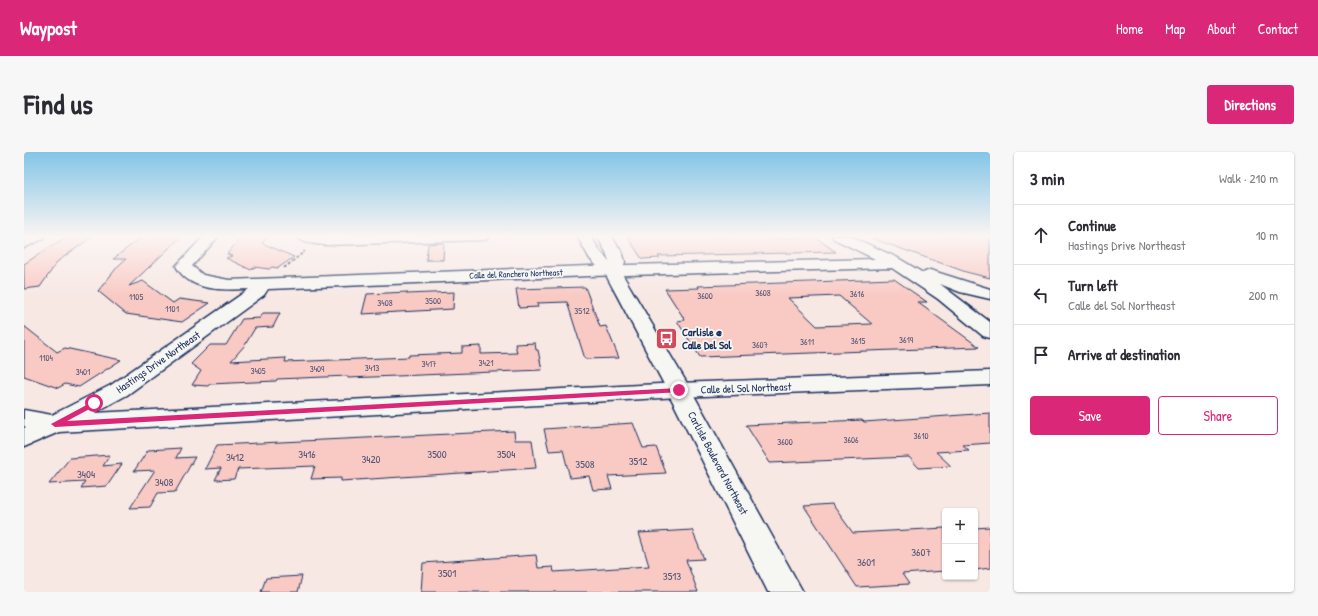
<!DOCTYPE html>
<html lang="en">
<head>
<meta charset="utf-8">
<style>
  :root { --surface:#fff; --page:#f7f7f7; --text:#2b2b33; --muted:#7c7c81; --line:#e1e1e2; --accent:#db2777 }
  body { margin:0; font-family:"Patrick Hand",sans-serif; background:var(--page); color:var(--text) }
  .controls { position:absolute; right:12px; bottom:12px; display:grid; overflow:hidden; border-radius:4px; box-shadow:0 1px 3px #0004 }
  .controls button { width:36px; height:36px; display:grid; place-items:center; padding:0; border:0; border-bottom:1px solid var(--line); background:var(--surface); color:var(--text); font:20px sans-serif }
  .stop { position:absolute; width:12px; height:12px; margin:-9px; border:3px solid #db2777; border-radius:50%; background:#fff }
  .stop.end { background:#db2777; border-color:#fff; box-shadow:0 1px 4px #0008 }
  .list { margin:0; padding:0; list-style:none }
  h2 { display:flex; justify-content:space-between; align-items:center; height:52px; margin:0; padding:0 16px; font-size:17px }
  h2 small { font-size:13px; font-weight:400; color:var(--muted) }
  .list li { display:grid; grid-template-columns:26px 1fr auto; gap:12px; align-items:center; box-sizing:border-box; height:60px; padding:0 16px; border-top:1px solid var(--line) }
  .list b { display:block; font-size:15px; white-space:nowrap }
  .list p { margin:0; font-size:13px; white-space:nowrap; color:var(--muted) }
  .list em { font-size:13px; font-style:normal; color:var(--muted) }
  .actions { display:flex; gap:8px; padding:12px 16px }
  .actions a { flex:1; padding:9px 0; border:1px solid var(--accent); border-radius:4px; text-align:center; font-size:14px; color:var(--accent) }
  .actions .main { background:var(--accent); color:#fff }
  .icon { flex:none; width:22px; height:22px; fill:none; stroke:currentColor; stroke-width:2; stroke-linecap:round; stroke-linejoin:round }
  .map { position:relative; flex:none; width:966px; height:440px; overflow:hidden; border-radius:4px }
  header { display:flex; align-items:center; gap:24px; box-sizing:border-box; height:56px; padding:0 20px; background:var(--accent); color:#fff }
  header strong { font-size:19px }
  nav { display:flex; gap:22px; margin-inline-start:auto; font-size:14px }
  .intro { display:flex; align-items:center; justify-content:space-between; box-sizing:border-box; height:96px; padding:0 24px }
  h1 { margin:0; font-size:28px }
  .button { padding:10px 18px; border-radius:4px; background:var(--accent); color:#fff; font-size:14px; font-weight:700 }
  main { display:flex; gap:24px; padding:0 24px }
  aside { flex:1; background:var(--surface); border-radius:4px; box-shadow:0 1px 3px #0004 }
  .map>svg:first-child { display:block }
  .built { fill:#f4dbd8 }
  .building { fill:#f9c9c3; stroke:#1b2f5e; fill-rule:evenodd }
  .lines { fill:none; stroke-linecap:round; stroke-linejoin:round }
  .minor-casing { stroke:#1b2f5e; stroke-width:3 }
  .major-casing { stroke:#1b2f5e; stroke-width:3 }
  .path { stroke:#1b2f5e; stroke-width:2; stroke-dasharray:3 2; stroke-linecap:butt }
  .minor { fill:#f6f6f2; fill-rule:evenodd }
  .major { fill:#f6f6f2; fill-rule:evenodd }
  .route { fill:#db2777 }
  .labels { text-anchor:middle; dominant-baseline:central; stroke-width:3.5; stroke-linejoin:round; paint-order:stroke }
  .far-street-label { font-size:9px; fill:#1b2f5e; stroke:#f6f6f2 }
  .number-label { font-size:9px; fill:#525677 }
  .poi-label { font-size:11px; font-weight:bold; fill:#1b2f5e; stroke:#f6f6f2; text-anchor:start }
  .street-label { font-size:11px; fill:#1b2f5e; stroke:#f6f6f2 }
  .near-number-label { font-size:11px; fill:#525677 }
</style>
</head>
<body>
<header>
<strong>Waypost</strong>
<nav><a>Home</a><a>Map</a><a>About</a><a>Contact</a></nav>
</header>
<div class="intro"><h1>Find us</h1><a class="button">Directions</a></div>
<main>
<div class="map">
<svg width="966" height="440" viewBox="0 0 966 440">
  <rect width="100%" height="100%" fill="#f7e8e4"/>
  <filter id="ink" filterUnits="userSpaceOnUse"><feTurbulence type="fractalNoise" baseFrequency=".025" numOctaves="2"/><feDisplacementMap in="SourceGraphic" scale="8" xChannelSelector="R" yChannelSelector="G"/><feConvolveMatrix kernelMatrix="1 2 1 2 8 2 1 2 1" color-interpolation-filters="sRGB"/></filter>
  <g filter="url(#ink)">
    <path class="built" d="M269 84H550L288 92Z"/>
    <path class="building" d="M119 84H158L105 134 119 129 149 151 155 147 186 151 158 170 102 162 74 139 95 113 102 107H89Z
      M218 84H244L238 91 270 105 254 116 248 115 245 117 230 115 227 118 202 106 208 104 203 102Z
      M603 84H743L745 87 791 85 812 100 634 104 636 106 618 107Z
      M848 84H966V126L942 120 847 86Z
      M68 85 34 109 16 135 0 137V112L40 86Z
      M420 91 419 108H402L404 92Z
      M870 127 903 150H893L955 195 676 205 653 169 661 168 641 137 675 136 674 134ZM815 144 848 172 793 174 764 146Z
      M561 135 576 175 582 174 595 206 561 207 543 150 513 151 514 155 495 156 492 137Z
      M383 140V142L430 140 429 157 338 162 343 142Z
      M239 161H256L249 175 231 176 221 193 207 209 262 206 261 210 385 205V203L438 201V195L457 194V202L493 201 491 192 511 191 512 198H514L518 218 324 226V224L253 227 252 229 186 232 184 234 168 233 177 219 167 212 186 193H202L218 167 236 166Z
      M0 174 33 200 41 196 97 208 55 235 41 232 34 236 0 224Z
      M966 261V291L939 293 945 298 912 300 927 314 895 316 885 305 746 311 722 273 838 268 840 270Z
      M609 271 619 296 632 295 642 321 584 324 588 337 569 338 565 324 546 326 539 298 525 299 520 277Z
      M490 279 491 288H508L512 316 317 329V326L287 327 291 314 214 317 210 327 191 328 197 316 181 317 193 293Z
      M157 296 152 306 171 305 151 340 134 341 126 355 106 356 131 318 110 319 124 298Z
      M86 303 79 314 98 312 83 334 57 336 61 330 25 332 46 306Z
      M808 352 829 381 921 376V419L878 422 885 432 833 435 780 354Z
      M966 375V416L951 418V376Z
      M668 378 680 407 662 408 674 440H397L399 411 512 403 514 416 529 415 530 420 625 414 615 381Z
      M278 424 274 440H237L242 426Z"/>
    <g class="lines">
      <defs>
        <path id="minor" d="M4 84H21L19 87 0 96V86Z
          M180 84H195L168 114 179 123 205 128 565 114 851 107 810 87 808 84H826L874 106 899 121 906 118 966 137V147L936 140 916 132 966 170V186L959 184 914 147 868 116 565 124 244 137 240 143 103 243 70 261 655 231 966 219V233L655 245 35 280 0 295V276L2 275 0 274V258L28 263 87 233 225 137C199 138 166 140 152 114Z
          M273 84H465L463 87 458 88 302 93C293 92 278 92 273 84Z"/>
        <path id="major" d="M553 84H567L575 98 585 109 582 100 573 84H587L598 100 601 110 597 120 667 238 779 440H744L643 238 582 123 566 107Z"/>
      </defs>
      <use href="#minor" class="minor-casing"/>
      <use href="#major" class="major-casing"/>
      <path class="path" d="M260 116 281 99"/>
      <use href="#minor" class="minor"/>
      <use href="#major" class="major"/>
    </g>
  </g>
  <linearGradient id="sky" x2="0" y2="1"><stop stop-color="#83c5e7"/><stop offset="0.58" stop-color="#fbf5f3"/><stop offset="1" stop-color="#fbf5f3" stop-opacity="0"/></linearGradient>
  <rect width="966" height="145" fill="url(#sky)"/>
  <path class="route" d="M655 236 658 238 657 240 31 275 27 272 70 249 74 251 73 253 43 269Z"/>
  <defs>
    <symbol id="bus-square" viewBox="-11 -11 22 22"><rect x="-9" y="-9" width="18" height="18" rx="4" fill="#d1495b" stroke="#f6f6f2"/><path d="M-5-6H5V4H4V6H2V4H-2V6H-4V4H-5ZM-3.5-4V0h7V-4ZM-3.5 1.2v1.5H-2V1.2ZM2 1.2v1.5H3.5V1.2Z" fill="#fff"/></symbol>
  </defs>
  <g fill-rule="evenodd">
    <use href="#bus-square" x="630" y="174" width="25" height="25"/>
  </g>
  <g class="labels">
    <g class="far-street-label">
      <text transform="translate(492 122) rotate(-2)">Calle del Ranchero Northeast</text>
    </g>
    <g class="number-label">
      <text x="739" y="141">3608</text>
      <text x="833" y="142">3616</text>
      <text x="681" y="144">3600</text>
      <text x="112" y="145">1105</text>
      <text x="409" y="149">3500</text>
      <text x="361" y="151">3408</text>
      <text x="148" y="157">1101</text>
      <text x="558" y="159">3512</text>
      <text x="882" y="188">3619</text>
      <text x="834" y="189">3615</text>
      <text x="783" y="190">3611</text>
      <text x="736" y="193">3607</text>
      <text x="22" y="206">1104</text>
      <text x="462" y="211">3421</text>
      <text x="405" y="212">3417</text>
      <text x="348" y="216">3413</text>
      <text x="293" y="217">3409</text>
      <text x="234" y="219">3405</text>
      <text x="59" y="220">3401</text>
      <text x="897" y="284">3610</text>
      <text x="827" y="288">3606</text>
      <text x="761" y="290">3600</text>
    </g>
    <g class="poi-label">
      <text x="658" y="180">Carlisle @<tspan x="658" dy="13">Calle Del Sol</tspan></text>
    </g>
    <g class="street-label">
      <text transform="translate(134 210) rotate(-35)">Hastings Drive Northeast</text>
      <text transform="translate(722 236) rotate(-2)">Calle del Sol Northeast</text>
      <text transform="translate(694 311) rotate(62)">Carlisle Boulevard Northeast</text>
    </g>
    <g class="near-number-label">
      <text x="283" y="302">3416</text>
      <text x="413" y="302">3500</text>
      <text x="482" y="302">3504</text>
      <text x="211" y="305">3412</text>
      <text x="347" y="307">3420</text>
      <text x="614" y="309">3512</text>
      <text x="561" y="312">3508</text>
      <text x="62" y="322">3404</text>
      <text x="140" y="330">3408</text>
      <text x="897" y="400">3607</text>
      <text x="842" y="410">3601</text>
      <text x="423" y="421">3501</text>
      <text x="648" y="424">3513</text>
    </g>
  </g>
</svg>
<div class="controls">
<button>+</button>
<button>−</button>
</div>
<div class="stop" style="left:70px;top:251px"></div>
<div class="stop end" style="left:655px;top:238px"></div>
</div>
<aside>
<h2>3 min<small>Walk · 210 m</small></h2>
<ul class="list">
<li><svg class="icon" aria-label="ahead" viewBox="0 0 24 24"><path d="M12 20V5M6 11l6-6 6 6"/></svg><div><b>Continue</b><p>Hastings Drive Northeast</p></div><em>10 m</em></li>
<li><svg class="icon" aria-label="left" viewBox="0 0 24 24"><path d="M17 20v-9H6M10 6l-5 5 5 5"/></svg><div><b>Turn left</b><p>Calle del Sol Northeast</p></div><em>200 m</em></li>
<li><svg class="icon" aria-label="arrive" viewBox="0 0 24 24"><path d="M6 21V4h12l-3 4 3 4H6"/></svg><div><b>Arrive at destination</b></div></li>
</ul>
<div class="actions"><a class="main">Save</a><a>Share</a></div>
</aside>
</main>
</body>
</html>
